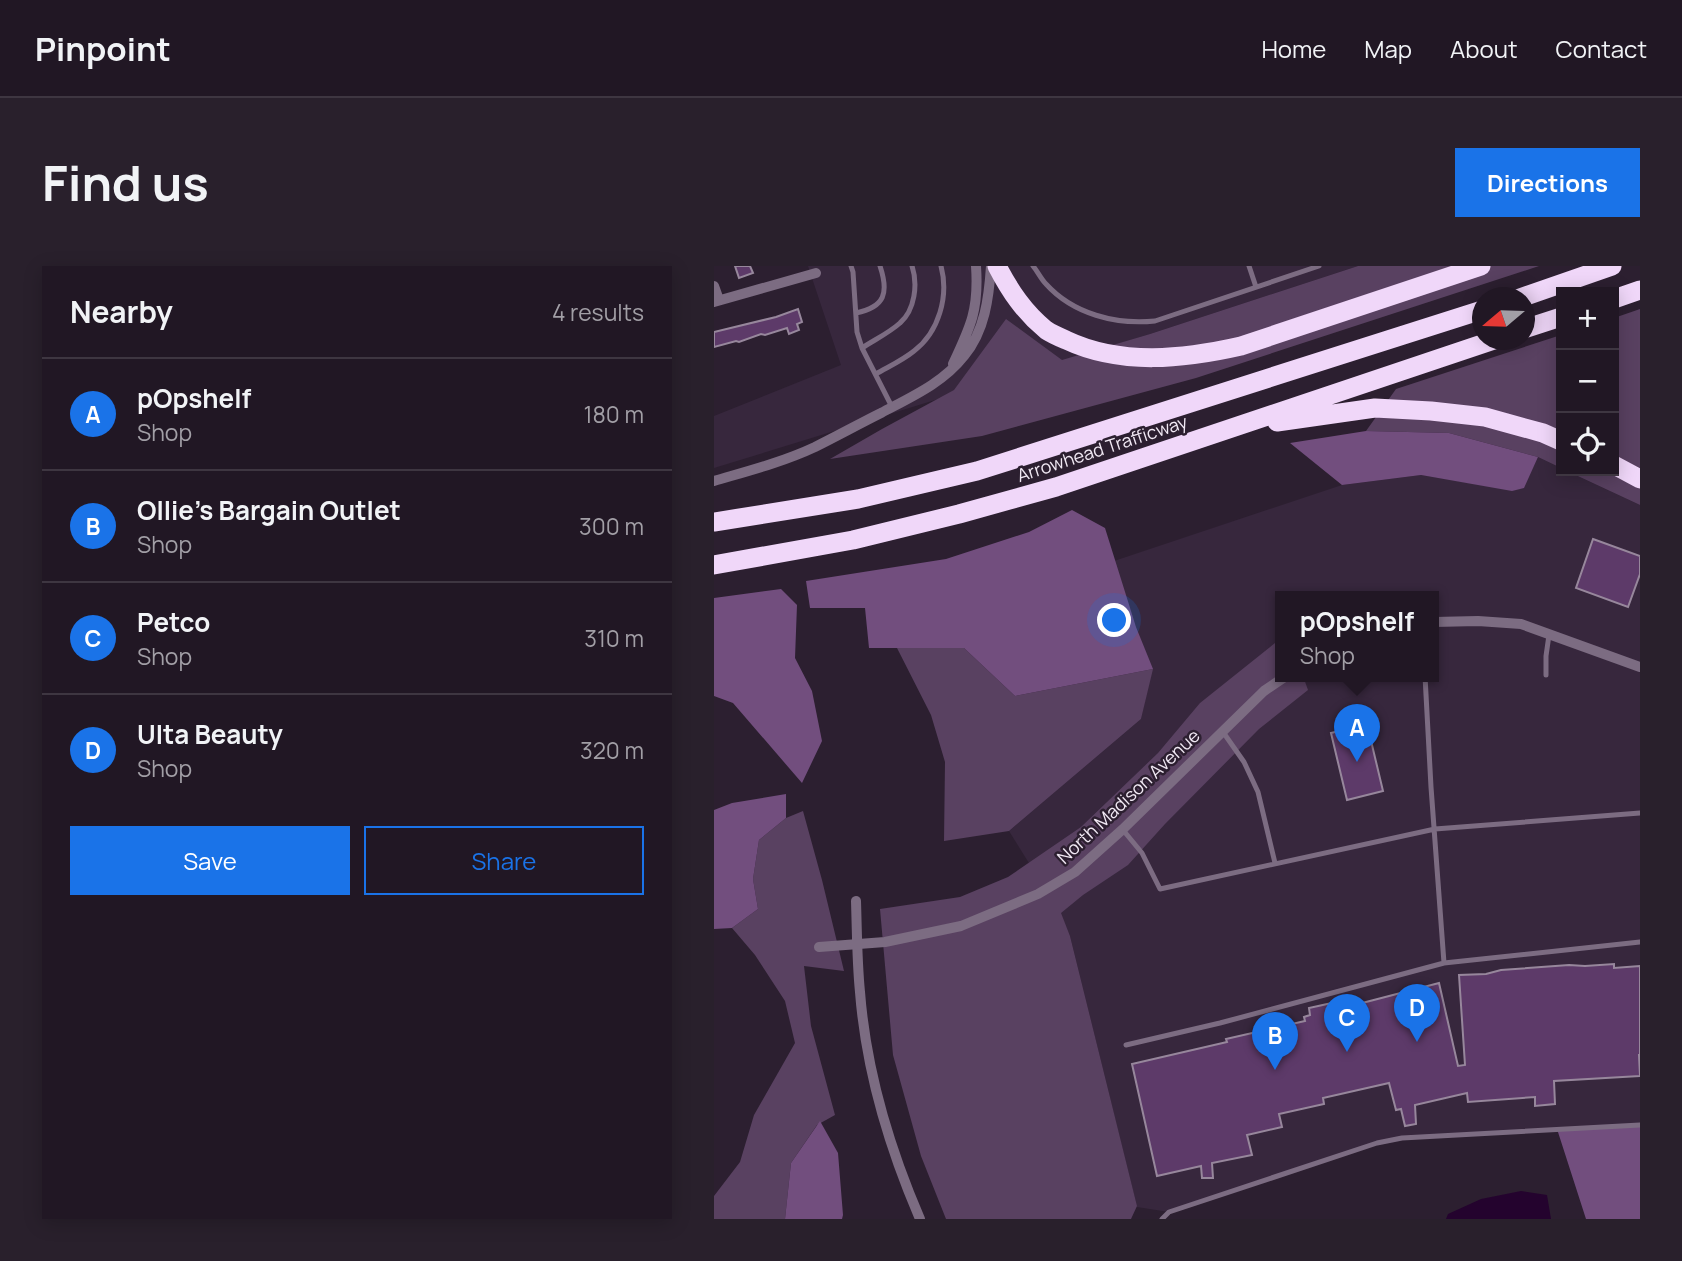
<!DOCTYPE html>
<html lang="en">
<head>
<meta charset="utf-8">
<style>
  :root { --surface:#211724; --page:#29202c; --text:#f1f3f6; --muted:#a29fa6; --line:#3e3641; --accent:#1a73e8 }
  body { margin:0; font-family:Manrope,sans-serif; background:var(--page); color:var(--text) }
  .controls { position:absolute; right:21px; top:21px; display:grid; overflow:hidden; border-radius:0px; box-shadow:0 4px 18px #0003 }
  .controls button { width:63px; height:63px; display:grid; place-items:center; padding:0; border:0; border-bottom:2px solid var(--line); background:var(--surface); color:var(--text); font:35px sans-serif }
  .compass { position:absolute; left:758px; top:21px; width:63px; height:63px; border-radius:50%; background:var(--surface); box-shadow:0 4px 18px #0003; rotate:251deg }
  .you { position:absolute; left:401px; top:355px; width:24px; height:24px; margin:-18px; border:5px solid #fff; border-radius:50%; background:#1a73e8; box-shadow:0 0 0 10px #1a73e833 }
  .badge { display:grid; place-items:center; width:46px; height:46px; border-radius:50%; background:var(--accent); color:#fff; font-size:23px; font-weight:700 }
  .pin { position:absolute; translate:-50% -58px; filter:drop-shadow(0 2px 4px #0008) }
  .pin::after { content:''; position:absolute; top:37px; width:24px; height:21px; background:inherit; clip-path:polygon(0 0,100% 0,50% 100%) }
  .popup { position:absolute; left:561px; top:325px; width:164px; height:91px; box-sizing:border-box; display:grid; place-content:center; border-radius:0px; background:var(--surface); filter:drop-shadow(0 2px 5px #0005); font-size:23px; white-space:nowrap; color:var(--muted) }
  .popup b { font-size:26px; color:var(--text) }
  .popup::after { content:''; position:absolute; left:50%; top:100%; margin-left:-14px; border:14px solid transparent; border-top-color:var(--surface) }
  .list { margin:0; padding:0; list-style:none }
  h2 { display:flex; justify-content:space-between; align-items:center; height:91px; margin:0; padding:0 28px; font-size:30px }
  h2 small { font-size:23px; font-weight:400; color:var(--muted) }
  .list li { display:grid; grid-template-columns:46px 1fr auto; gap:21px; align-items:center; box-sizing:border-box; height:112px; padding:0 28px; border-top:2px solid var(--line) }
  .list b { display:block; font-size:26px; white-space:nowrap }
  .list p { margin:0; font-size:23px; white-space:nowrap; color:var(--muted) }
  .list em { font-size:23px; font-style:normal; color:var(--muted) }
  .actions { display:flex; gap:14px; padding:21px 28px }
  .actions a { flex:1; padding:16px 0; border:2px solid var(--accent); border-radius:0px; text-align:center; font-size:24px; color:var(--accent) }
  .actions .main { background:var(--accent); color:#fff }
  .icon { flex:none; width:38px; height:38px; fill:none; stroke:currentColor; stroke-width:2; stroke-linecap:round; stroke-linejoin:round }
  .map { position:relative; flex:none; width:926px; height:953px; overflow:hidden; border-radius:0px }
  header { display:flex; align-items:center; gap:42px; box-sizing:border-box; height:98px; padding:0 35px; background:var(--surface); border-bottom:2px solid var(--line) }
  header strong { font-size:33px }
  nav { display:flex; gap:38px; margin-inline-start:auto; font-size:24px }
  .intro { display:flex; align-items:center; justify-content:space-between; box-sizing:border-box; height:168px; padding:0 42px }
  h1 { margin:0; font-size:49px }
  .button { padding:18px 32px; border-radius:0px; background:var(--accent); color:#fff; font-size:24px; font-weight:700 }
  main { display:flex; gap:42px; padding:0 42px }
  aside { flex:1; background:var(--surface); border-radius:0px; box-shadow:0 4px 18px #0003 }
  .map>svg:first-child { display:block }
  .built { fill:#37273d; fill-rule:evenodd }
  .green { fill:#594161 }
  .forest { fill:#724e7e }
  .water { fill:#24032e }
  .building { fill:#5d3a69; stroke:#97879c; stroke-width:2 }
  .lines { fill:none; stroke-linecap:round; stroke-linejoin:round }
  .service { stroke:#7c6c82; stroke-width:5 }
  .minor { stroke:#7c6c82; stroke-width:10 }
  .motorway { stroke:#f0d7f9; stroke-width:19 }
  .labels { text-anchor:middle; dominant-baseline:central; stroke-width:5; stroke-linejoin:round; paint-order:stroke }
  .street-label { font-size:18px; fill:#f1e9f4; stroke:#2c1f30 }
</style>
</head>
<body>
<header>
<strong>Pinpoint</strong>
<nav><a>Home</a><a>Map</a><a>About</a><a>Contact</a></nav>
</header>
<div class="intro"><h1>Find us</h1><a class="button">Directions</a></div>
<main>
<aside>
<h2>Nearby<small>4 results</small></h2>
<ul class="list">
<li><span class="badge">A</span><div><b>pOpshelf</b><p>Shop</p></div><em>180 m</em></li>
<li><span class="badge">B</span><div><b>Ollie's Bargain Outlet</b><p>Shop</p></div><em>300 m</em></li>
<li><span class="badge">C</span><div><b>Petco</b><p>Shop</p></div><em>310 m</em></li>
<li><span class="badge">D</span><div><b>Ulta Beauty</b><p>Shop</p></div><em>320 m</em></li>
</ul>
<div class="actions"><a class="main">Save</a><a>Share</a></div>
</aside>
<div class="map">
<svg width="926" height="953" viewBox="0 0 926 953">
  <rect width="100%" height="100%" fill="#2c1f30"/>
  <path class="built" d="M94 0H644L436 68 0 202V150L127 99Z
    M824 191 847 202V205H853L926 239V860L688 873 663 877 455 946 423 941 356 670 346 647 295 565 427 453 438 403 422 361 400 295 628 219 707 209 798 224 809 222ZM566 330H720V410H566Z"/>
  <path class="green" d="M644 0H825L482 112 268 170 116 193 168 163 240 124 292 53 348 94 436 68Z
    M926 43V239L853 205H900V52Z
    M847 69V202L824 191 735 167 652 165 682 123Z
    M566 375V410H589L594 424 545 463 451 558 414 599 369 629 347 647 356 670 423 940 417 953H232L207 890 179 789 166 643 246 631 294 611 367 561 444 487 486 437 561 377Z
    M183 382H250L301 430 439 403 427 453 295 565 230 575 231 496 217 449Z
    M89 545 108 614 130 705 90 700 97 760 121 849 103 859 77 897 71 953H0V930L26 896 40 849 81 777 71 735 41 689 18 662 44 643 39 613 45 574 72 552Z"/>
  <path class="forest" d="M652 165 735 167 824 191 810 222 798 225 707 209 628 219 576 177Z
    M358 244 391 262 422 361 439 403 301 430 250 382H155L151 342H96L92 315 232 293 315 266Z
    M67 323 83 339 81 392 98 425 108 475 88 517 19 437 0 430V332Z
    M72 528V552L45 574 39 613 44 643 18 662 0 663V544L18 537Z
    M106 855 124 887 129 949 128 953H71L77 897Z
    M926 859V953H872L843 863Z"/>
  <path class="water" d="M807 925 833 929 837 953H732L734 948 767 933Z"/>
  <path class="building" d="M21 0H36L39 7 25 12Z
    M84 43 88 56 83 58 85 64 75 68 73 62 51 69 47 68 25 76 22 75 0 81V66L62 51Z
    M879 273 926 290V308L914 341 862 322Z
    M653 458 669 525 633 534 617 467Z
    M900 698V702L926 700V789H925L926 810 840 815 841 838 821 840V831L754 836 753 827 701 839 702 858 691 860 687 843 682 844 675 817 609 832 610 838 565 848 568 861 533 869 538 889 498 897 499 912H488L487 900 443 910 418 798 513 776 512 773 591 755 590 751 596 749 595 742 627 735 629 742 725 717 744 800 751 799 745 709 772 708 787 704 855 699 871 700Z"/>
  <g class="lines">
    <path class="service" d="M137 0 139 6 143 66 148 82 178 141
      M319 0C324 6 327 13 332 18 359 48 402 59 441 55L605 0
      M535 0 542 21
      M142 47C171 41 175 27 166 0
      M148 82C160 74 175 67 186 57 201 44 204 18 198 0
      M162 108C174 101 189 94 200 85 225 66 235 30 227 0
      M832 409V390L835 369
      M711 410 717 521 730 697
      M509 466 530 496 544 526 561 597
      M409 564 428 587 446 623 721 563 926 547
      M412 779 506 757 730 697 926 676
      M448 953 455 946 663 877 688 872 926 859"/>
    <path class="minor" d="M0 20 5 34
      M0 36 102 7
      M239 98C257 60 265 43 262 0
      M0 215C34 205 69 196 101 181 123 170 145 158 167 147 197 131 229 117 250 90 271 65 275 31 277 0
      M720 356 764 355 807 358 926 401
      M142 635C143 666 143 696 146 726 152 804 175 881 206 953
      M105 681 171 676 247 660 324 628 361 606 409 563 550 425 572 410"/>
    <path class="motorway" d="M283 0C296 25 310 46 332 64 338 68 345 71 352 74 407 100 470 93 527 80L767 0
      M806 32 898 0
      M900 33 926 24
      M810 63 847 51
      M563 156 661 142 717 145 771 151 829 167 847 175
      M900 199 926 213
      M0 256 144 233 263 205 768 44
      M0 299 139 274 245 248 342 221 780 74"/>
  </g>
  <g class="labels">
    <g class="street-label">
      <text transform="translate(388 182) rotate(-18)">Arrowhead Trafficway</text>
      <text transform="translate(414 530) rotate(-43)">North Madison Avenue</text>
    </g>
  </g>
</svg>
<div class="controls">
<button>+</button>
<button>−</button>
<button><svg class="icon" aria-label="locate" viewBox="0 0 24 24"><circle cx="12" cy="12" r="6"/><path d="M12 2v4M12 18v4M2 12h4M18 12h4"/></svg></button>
</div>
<svg class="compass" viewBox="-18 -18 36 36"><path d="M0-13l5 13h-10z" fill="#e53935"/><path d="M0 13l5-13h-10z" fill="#a29fa6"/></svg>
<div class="you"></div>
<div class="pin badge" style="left:643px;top:496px">A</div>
<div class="popup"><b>pOpshelf</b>Shop</div>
<div class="pin badge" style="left:561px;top:804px">B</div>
<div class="pin badge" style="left:633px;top:786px">C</div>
<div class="pin badge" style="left:703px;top:776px">D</div>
</div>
</main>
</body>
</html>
